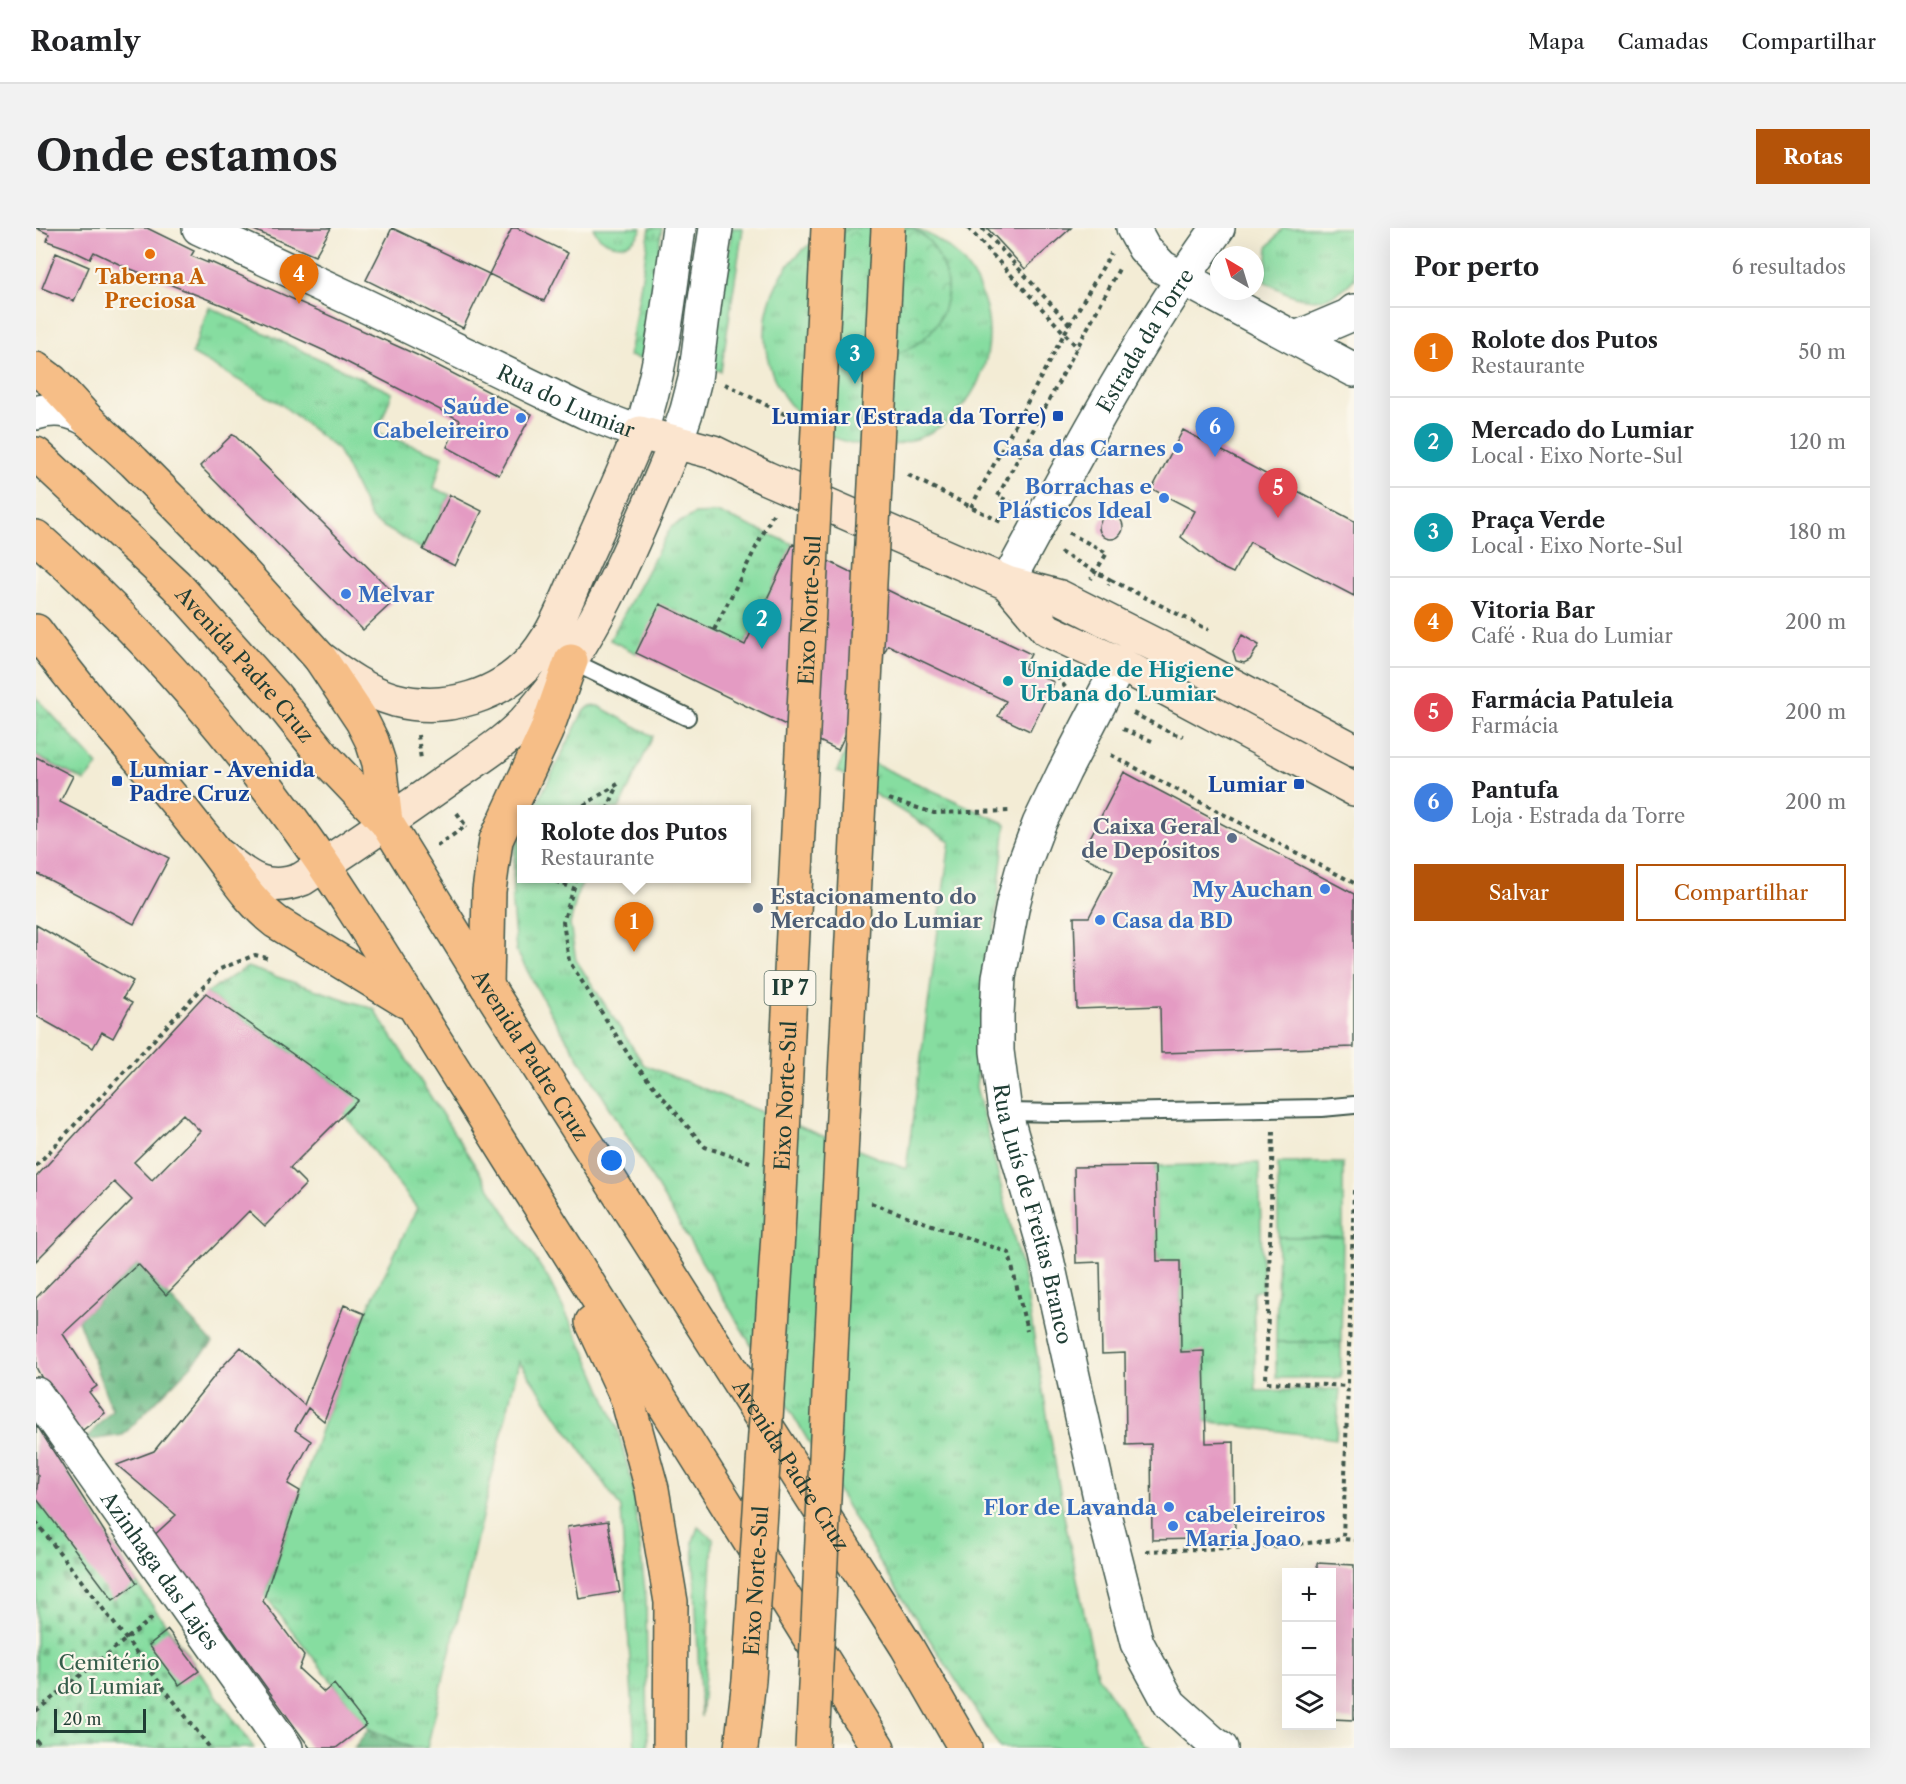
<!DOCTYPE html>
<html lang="pt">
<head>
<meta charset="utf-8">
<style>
  :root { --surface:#fff; --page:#f2f2f2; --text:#202124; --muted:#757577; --line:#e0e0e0; --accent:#b45309 }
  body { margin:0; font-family:"Libre Caslon Text",serif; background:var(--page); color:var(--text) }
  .controls { position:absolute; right:18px; bottom:18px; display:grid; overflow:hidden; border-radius:0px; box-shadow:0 6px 24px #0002 }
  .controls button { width:54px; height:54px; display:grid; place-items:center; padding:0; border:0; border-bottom:2px solid var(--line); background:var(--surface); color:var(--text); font:30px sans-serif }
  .compass { position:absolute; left:1174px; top:18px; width:54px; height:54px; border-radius:50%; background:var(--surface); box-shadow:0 6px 24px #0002; rotate:322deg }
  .scale { position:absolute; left:18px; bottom:15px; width:92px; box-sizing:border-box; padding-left:6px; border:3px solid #1f3d34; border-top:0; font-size:16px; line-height:21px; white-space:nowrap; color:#1f3d34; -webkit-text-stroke:4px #fbf7ec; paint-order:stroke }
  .you { position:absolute; left:576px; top:933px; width:21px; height:21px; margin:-15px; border:4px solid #fff; border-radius:50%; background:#1a73e8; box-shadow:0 0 0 9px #1a73e833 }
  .badge { display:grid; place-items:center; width:39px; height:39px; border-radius:50%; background:var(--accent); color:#fff; font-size:20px; font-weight:700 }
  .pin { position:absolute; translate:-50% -50px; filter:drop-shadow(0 2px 3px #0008) }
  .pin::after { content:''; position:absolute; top:32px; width:21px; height:18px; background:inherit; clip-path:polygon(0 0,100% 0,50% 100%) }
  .popup { position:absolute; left:481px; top:577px; width:234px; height:78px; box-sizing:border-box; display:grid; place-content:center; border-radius:0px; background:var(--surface); filter:drop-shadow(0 2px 4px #0005); font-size:20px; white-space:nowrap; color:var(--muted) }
  .popup b { font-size:22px; color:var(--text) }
  .popup::after { content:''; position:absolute; left:50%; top:100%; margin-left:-12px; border:12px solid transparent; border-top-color:var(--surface) }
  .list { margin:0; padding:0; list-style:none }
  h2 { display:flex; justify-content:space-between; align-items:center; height:78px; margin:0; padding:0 24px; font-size:26px }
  h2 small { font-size:20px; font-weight:400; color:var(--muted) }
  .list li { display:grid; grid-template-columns:39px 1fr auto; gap:18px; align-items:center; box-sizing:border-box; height:90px; padding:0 24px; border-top:2px solid var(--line) }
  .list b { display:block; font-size:22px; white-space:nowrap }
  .list p { margin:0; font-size:20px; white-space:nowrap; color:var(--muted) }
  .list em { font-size:20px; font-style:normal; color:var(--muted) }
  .actions { display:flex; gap:12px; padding:18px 24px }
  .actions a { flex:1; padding:14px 0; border:2px solid var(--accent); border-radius:0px; text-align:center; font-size:21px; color:var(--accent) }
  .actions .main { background:var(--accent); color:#fff }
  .icon { flex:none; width:33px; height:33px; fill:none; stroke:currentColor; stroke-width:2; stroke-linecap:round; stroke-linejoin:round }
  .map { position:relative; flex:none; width:1318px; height:1520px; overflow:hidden; border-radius:0px }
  header { display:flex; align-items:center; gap:36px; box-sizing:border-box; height:84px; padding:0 30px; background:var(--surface); border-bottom:2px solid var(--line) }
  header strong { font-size:28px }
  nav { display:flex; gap:33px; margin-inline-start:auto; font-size:21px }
  .intro { display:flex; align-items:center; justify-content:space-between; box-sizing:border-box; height:144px; padding:0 36px }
  h1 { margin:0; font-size:42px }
  .button { padding:15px 27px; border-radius:0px; background:var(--accent); color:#fff; font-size:21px; font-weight:700 }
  main { display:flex; gap:36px; padding:0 36px }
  aside { flex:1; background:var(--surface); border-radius:0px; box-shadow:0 6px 24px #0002 }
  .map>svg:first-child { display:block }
  .grass { fill:url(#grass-tufts); stroke:#528d6a; stroke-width:1.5 }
  .forest { fill:url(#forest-firs); stroke:#467c5d; stroke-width:1.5 }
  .cemetery { fill:url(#cemetery-stones); stroke:#528d6a; stroke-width:1.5 }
  .park { fill:url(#park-crowns); stroke:#528d6a; stroke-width:1.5 }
  .building { fill:#e49bc3; fill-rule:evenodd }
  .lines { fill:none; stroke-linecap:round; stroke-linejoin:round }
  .service-casing { stroke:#3f574c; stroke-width:20 }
  .minor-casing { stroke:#3f574c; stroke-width:36 }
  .tertiary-casing { stroke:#3f574c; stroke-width:36 }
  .secondary-casing { stroke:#3f574c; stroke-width:36 }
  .trunk-casing { stroke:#3f574c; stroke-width:36 }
  .path { stroke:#3f574c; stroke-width:4; stroke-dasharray:4.5 4.5; stroke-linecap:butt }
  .service { stroke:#fff; stroke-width:16 }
  .minor { stroke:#fff; stroke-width:33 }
  .tertiary { stroke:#fff; stroke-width:33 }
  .secondary { stroke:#fbe5cf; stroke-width:33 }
  .trunk { stroke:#f6be87; stroke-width:33 }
  .trunk-bridge-casing { stroke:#3f574c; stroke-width:36; stroke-linecap:butt }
  .trunk-bridge { stroke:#f6be87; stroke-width:33 }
  .food-dot { fill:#e8710a; stroke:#fbf7ec; stroke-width:2 }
  .transit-dot { fill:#1a4fb4; stroke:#fbf7ec; stroke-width:2 }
  .shop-dot { fill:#3f7fe0; stroke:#fbf7ec; stroke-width:2 }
  .culture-dot { fill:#0f9aa8; stroke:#fbf7ec; stroke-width:2 }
  .service-dot { fill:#5c6f8a; stroke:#fbf7ec; stroke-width:2 }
  .labels { text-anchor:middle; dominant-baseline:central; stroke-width:4.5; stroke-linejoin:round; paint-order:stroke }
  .shield { fill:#fbf7ec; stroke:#61756b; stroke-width:1.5 }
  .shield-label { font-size:20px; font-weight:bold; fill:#1f3d34 }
  .food-label { font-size:21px; font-weight:bold; fill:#c56008; stroke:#fbf7ec }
  .street-label { font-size:21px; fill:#1f3d34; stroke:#fbf7ec }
  .shop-label { font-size:21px; font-weight:bold; fill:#366cbe; stroke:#fbf7ec; text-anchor:end }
  .transit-label { font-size:21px; font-weight:bold; fill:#164399; stroke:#fbf7ec; text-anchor:end }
  .culture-label { font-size:21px; font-weight:bold; fill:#0d838f; stroke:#fbf7ec; text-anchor:start }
  .service-label { font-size:21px; font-weight:bold; fill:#4e5e75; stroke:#fbf7ec; text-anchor:end }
  .park-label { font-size:21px; fill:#345d4a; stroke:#fbf7ec }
</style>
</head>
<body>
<header>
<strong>Roamly</strong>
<nav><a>Mapa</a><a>Camadas</a><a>Compartilhar</a></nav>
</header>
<div class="intro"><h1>Onde estamos</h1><a class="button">Rotas</a></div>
<main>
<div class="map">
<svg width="1318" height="1520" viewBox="0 0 1318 1520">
  <defs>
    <pattern id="grass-tufts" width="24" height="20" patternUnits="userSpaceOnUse" patternTransform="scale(1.5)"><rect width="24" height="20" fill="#86dda0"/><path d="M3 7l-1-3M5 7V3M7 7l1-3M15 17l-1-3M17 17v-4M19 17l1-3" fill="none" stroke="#6db483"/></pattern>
    <pattern id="forest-firs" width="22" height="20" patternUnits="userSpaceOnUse" patternTransform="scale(1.5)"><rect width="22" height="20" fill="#6cbc86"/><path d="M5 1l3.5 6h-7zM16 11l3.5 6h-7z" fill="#589a6e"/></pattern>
    <pattern id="cemetery-stones" width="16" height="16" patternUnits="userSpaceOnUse" patternTransform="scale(1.5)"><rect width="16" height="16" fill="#86dda0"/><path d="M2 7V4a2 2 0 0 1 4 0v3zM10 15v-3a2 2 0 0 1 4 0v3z" fill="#6db483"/></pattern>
    <pattern id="park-crowns" width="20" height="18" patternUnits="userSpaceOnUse" patternTransform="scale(1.5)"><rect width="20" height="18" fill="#86dda0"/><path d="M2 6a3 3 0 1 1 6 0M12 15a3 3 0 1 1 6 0" fill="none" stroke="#6db483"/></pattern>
  </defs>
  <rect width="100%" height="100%" fill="#fbf7ec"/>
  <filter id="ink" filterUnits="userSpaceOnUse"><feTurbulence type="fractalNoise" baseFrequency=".0167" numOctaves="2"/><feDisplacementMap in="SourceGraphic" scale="12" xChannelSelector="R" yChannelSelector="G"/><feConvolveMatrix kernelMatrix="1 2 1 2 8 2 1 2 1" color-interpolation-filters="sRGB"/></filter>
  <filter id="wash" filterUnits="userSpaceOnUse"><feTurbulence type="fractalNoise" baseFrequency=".008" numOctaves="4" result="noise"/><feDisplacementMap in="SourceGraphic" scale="24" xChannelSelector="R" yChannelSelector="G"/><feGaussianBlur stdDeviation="1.35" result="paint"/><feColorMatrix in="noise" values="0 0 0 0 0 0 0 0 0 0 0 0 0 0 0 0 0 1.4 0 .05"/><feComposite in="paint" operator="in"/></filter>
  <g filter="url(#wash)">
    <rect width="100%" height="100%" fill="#f3ecd5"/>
    <path class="grass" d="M729 106a112 112 0 1 1 224 0a112 112 0 1 1-224 0Z
      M557 0H606C597 24 567 21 557 0Z
      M614 0H626L606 131 593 128Z
      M696 0H707L685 143 674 141Z
      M1247 0H1318V51C1287 84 1263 72 1229 54L1232 19Z
      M173 79 356 165 341 205 407 228 398 260 414 267 387 322 336 292 302 222 245 176 156 126Z
      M683 285 757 316 709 417 600 425 574 412 635 299 659 286Z
      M0 469 62 537 49 553 0 528Z
      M562 478 617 508 583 581H498L546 486 553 479Z
      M810 523 970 596 940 859 988 1050 1028 1288 1061 1447 1106 1514 1115 1520H964L853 1349 578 886 515 786 480 722 476 676 479 620 485 606 486 650 549 651 542 664 534 696 540 732 608 837 870 941 914 613 801 543Z
      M211 739 338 781 513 1052 549 1123 581 1198 597 1259 610 1371 612 1520H599L585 1280 483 1133 391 1520H376L333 1501 229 1368 288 1193 329 1086 381 980 308 885 321 871 170 765Z
      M1223 935 1227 1062 1217 1064 1220 1163 1304 1161 1300 1211 1169 1193 1168 1124H1145L1144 1033H1121L1119 938Z
      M1242 935H1307V1009H1242Z
      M1240 1114H1305V1150H1240Z
      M662 1299 677 1311 671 1424 665 1489 657 1313Z"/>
    <path class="forest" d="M102 1036 177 1115 87 1207 48 1213 76 1182 42 1092Z
      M333 1501 376 1520H318Z"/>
    <path class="cemetery" d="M0 1196 106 1363 218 1520H0Z"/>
    <path class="park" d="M814 0C828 0 842 0 855 0 861 0 868 0 874 0 882 2 894 13 898 20 908 38 915 57 909 77 900 113 857 138 822 124 808 119 799 110 789 100L792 17 810 2Z
      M1242 1009H1307L1305 1114H1240Z"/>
    <g id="blocks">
      <path class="building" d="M0 0H111L158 23 155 28 172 35V33L381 127 496 186 463 247 411 219 424 192 291 124 194 80 87 38 58 24 54 31 31 20 11 13 13 6Z
        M213 0H295L279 28Z
        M356 0 453 46 476 0H481L532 25 508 73 453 46 427 100 330 52Z
        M951 0H1035L989 41Z
        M20 25 53 39 38 73 6 60Z
        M1147 202 1318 293V368L1214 314 1197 345 1182 338 1145 309 1159 283 1116 261Z
        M197 206 362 369 327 402 164 238Z
        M414 267 446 283 419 338 387 322Z
        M1063 299a12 12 0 1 1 24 0a12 12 0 1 1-24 0Z
        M757 316 874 373 948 404 995 426 988 440 1018 454 994 503 962 488 970 473 852 417 802 522 600 425 624 376 709 417Z
        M1206 407 1223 417 1214 432 1208 435 1200 433 1197 423Z
        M0 529 37 548 24 574 133 630 98 696 0 645Z
        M1088 544 1318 666V819L1125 825 1124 778 1041 781 1038 689H1053L1077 643 1045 627Z
        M0 697 97 753 87 770 96 775 77 810 66 804 57 820 0 788Z
        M170 765 322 872 254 940 270 956 229 998 213 983 130 1067 102 1036 27 1106 61 1158 53 1164 69 1185 43 1205 10 1158 0 1139V1070L96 972 78 954 0 1033V949ZM147 886 164 903 116 952 98 934Z
        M1119 938 1121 1033H1144L1145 1124 1168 1123 1170 1215 1198 1214 1199 1310 1116 1312 1115 1216 1090 1217 1089 1125 1066 1126 1064 1034 1040 1035 1038 939Z
        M308 1077 329 1086 288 1193 272 1180 259 1202 275 1213 252 1256 264 1263 227 1373 268 1428 263 1441 288 1464 298 1456 330 1497 300 1520H274L184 1395 114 1311 140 1287 81 1237 118 1223 185 1140 205 1119 268 1177Z
        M0 1196 101 1355 77 1372 0 1270 2 1248 0 1245Z
        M572 1293 584 1364 543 1371 531 1299Z
        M1281 1335 1318 1337V1492L1296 1491V1344H1281Z
        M132 1402 163 1443 143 1457 113 1417Z"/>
    </g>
  </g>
  <g filter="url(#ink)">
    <use href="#blocks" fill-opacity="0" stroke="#3f574c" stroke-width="1.5"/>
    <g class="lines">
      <defs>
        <path id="service" d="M535 433 651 489
          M969 884 1023 885 1286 880 1318 877"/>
        <g id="minor">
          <path id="s1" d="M163 0 330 78 549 184 604 205"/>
          <path d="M1097 0 1108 20 1126 39 1318 142"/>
          <path d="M1260 110 1312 88 1318 83"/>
          <path id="s2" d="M1084 436 1028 544 1003 596 988 636 977 676 963 749 961 786V823L969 884 1009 1022 1065 1274 1101 1415 1134 1476 1176 1514 1185 1520"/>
          <path id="s3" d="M0 1166 250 1520"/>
        </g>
        <g id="tertiary">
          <path d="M0 185C19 179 35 182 52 192"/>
          <path d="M604 205C627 140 633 68 643 0"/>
          <path d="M640 214 651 182 659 151 669 72 680 0"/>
          <path id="s4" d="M971 355C1036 235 1102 110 1182 0"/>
        </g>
        <path id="secondary" d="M971 355 1011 402 1084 436 1318 561
          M284 430C307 447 331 464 359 472 410 485 466 468 499 428 522 400 534 363 549 330 568 289 586 247 604 205L677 224 730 250 971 355 1024 369 1155 435 1318 522
          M186 629C213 651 231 665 266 651 316 619 365 585 413 551 441 531 473 513 495 486 561 410 601 305 640 214"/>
        <g id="trunk">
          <path d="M0 141 16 153 52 192 98 234 203 340 284 430 326 493 336 513 343 535 350 594"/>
          <path id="s5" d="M0 226 140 357 239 468 289 530 350 594 451 758 871 1419 929 1520"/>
          <path d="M0 309C95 392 180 488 254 589 320 679 376 777 436 870 573 1086 707 1303 842 1520"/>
          <path d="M0 403C45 466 99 524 149 585 159 598 170 611 180 624 199 649 215 675 240 694L369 773"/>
          <path d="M451 758 453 663 460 612 510 504 535 433"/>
          <path d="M556 1094 591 1170 616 1261 635 1374 634 1520"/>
        </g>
      </defs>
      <use href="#service" class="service-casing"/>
      <use href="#minor" class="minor-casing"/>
      <use href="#tertiary" class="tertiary-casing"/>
      <use href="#secondary" class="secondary-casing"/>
      <use href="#trunk" class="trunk-casing"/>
      <path class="path" d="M932 0 1042 120
        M946 0 1034 97
        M689 156 752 188
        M872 247 967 295
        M978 276 962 268 1084 39
        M935 279 1028 106 1075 25
        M1033 305 1071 325 1055 351
        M1024 324 1075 352 1072 357
        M1075 352 1173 402
        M678 402 737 286
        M1016 441 1034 466
        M1097 485 1135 505 1147 508
        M1087 501 1116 513
        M382 507 385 532
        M1075 527 1318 655
        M853 571 898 585 973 583 974 581
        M540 582 582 556
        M571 582 582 557
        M421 585 430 598
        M401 618 430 598 431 599
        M511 650 537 660
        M541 650 527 694 533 733 597 834 669 919 714 934
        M1237 903 1230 1154 1312 1158
        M0 938 184 741 219 727 235 731
        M1318 962 1307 1311 1318 1312
        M835 975 973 1025 991 1103
        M0 1294 174 1520
        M1110 1323 1245 1318 1307 1311
        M0 1483 119 1388
        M0 1512 6 1520"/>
      <use href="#service" class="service"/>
      <use href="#minor" class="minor"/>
      <use href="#tertiary" class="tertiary"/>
      <use href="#secondary" class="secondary"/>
      <use href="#trunk" class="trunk"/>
      <defs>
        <g id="trunk-bridge">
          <path id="s6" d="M705 1520 713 1452 742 1006 792 0"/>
          <path d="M776 1520 795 1125 852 0"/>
        </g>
      </defs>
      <use href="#trunk-bridge" class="trunk-bridge-casing"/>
      <use href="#trunk-bridge" class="trunk-bridge"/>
    </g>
  </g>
  <circle class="food-dot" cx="114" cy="26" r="6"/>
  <g class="transit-dot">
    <rect x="1016" y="182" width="12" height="12" rx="3"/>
    <rect x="75" y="547" width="12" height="12" rx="3"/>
    <rect x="1257" y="550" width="12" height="12" rx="3"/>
  </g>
  <g class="shop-dot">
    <circle cx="485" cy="190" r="6"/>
    <circle cx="1142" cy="220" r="6"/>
    <circle cx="1128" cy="270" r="6"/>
    <circle cx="310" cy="366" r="6"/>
    <circle cx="1289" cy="661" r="6"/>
    <circle cx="1064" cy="692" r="6"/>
    <circle cx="1133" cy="1279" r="6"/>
    <circle cx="1137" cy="1298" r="6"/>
  </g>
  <circle class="culture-dot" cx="972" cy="453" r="6"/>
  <g class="service-dot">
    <circle cx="1196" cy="610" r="6"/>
    <circle cx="722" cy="680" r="6"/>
  </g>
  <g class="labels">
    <rect class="shield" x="728.5" y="743" width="51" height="34" rx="4.5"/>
    <g class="shield-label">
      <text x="754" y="760">IP 7</text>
    </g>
    <g class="food-label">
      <text x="114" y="48">Taberna A<tspan x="114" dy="24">Preciosa</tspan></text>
    </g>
    <g class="street-label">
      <text stroke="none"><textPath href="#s4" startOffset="279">Estrada da Torre</textPath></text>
      <text stroke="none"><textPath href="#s1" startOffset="406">Rua do Lumiar</textPath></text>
      <text stroke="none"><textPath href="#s6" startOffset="1140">Eixo Norte-Sul</textPath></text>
      <text stroke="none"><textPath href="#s5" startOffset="297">Avenida Padre Cruz</textPath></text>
      <text stroke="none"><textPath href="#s5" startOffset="783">Avenida Padre Cruz</textPath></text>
      <text stroke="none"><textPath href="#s6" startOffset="654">Eixo Norte-Sul</textPath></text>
      <text stroke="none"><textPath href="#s2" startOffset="579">Rua Luís de Freitas Branco</textPath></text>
      <text stroke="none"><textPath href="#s5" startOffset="1269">Avenida Padre Cruz</textPath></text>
      <text stroke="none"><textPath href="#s3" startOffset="216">Azinhaga das Lajes</textPath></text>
      <text stroke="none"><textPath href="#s6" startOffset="168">Eixo Norte-Sul</textPath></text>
    </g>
    <g class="shop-label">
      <text x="473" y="178">Saúde<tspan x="473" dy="24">Cabeleireiro</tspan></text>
      <text x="1130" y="220">Casa das Carnes</text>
      <text x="1116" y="258">Borrachas e<tspan x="1116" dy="24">Plásticos Ideal</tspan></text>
      <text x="322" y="366" text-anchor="start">Melvar</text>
      <text x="1277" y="661">My Auchan</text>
      <text x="1076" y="692" text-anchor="start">Casa da BD</text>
      <text x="1121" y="1279">Flor de Lavanda</text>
      <text x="1149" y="1286" text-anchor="start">cabeleireiros<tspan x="1149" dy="24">Maria Joao</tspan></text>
    </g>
    <g class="transit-label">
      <text x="1010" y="188">Lumiar (Estrada da Torre)</text>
      <text x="93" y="541" text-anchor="start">Lumiar - Avenida<tspan x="93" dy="24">Padre Cruz</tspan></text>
      <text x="1251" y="556">Lumiar</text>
    </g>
    <g class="culture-label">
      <text x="984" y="441">Unidade de Higiene<tspan x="984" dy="24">Urbana do Lumiar</tspan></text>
    </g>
    <g class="service-label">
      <text x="1184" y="598">Caixa Geral<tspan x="1184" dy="24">de Depósitos</tspan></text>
      <text x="734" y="668" text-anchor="start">Estacionamento do<tspan x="734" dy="24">Mercado do Lumiar</tspan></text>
    </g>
    <g class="park-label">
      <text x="73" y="1434">Cemitério<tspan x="73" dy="24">do Lumiar</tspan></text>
    </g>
  </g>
</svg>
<div class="controls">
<button>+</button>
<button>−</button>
<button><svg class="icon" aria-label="layers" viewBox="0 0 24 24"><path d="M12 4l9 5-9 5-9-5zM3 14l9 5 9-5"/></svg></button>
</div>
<svg class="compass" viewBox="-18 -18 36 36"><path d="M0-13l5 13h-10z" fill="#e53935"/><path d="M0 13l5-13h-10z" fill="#757577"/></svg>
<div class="scale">20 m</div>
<div class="you"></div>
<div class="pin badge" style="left:598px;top:724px;background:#e8710a">1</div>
<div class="popup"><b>Rolote dos Putos</b>Restaurante</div>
<div class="pin badge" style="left:726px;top:421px;background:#0f9aa8">2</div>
<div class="pin badge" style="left:819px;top:156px;background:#0f9aa8">3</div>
<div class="pin badge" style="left:263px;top:76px;background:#e8710a">4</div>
<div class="pin badge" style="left:1242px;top:290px;background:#e0444e">5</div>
<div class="pin badge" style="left:1179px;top:229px;background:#3f7fe0">6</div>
</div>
<aside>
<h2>Por perto<small>6 resultados</small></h2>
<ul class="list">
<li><span class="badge" style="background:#e8710a">1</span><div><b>Rolote dos Putos</b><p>Restaurante</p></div><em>50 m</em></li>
<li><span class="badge" style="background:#0f9aa8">2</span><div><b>Mercado do Lumiar</b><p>Local · Eixo Norte-Sul</p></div><em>120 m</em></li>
<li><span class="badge" style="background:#0f9aa8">3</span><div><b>Praça Verde</b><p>Local · Eixo Norte-Sul</p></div><em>180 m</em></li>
<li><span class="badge" style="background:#e8710a">4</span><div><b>Vitoria Bar</b><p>Café · Rua do Lumiar</p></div><em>200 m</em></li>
<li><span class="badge" style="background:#e0444e">5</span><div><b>Farmácia Patuleia</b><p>Farmácia</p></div><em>200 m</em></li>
<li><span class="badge" style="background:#3f7fe0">6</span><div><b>Pantufa</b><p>Loja · Estrada da Torre</p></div><em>200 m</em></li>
</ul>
<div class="actions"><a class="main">Salvar</a><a>Compartilhar</a></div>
</aside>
</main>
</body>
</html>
